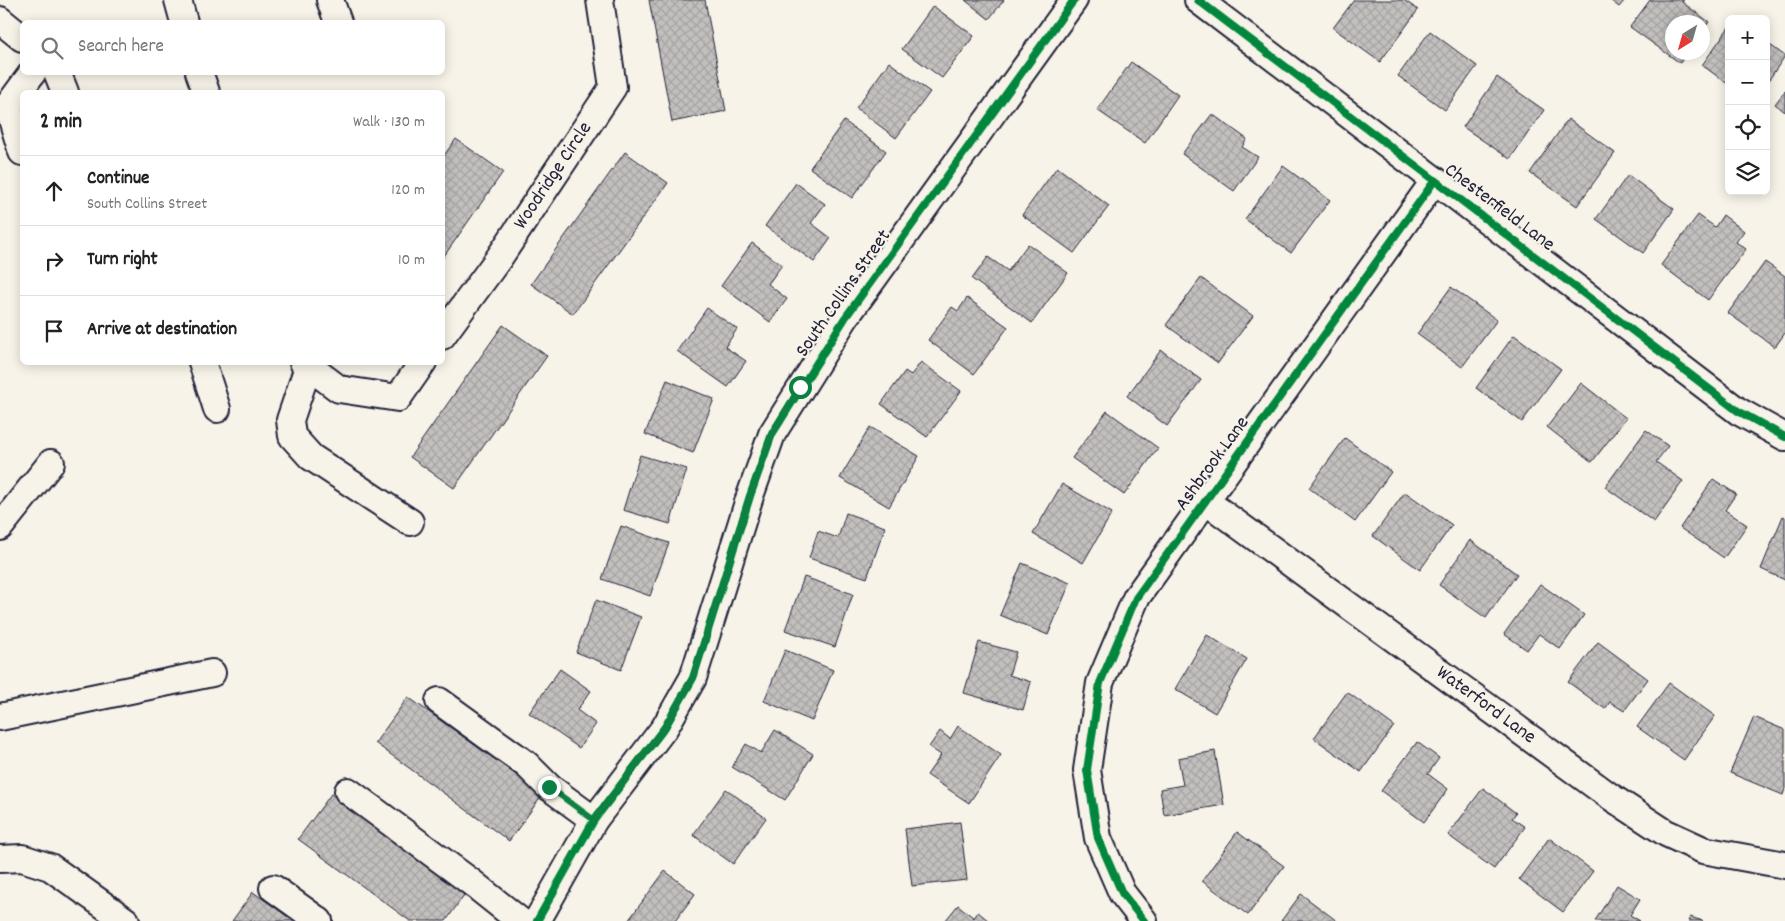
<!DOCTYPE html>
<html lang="en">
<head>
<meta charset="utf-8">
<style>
  :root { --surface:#fff; --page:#f2f2f2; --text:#222; --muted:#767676; --line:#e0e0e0 }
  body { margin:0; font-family:Dekko,sans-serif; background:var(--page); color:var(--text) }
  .controls { position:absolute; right:15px; top:15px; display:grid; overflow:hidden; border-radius:8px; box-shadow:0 2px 12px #0003 }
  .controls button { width:45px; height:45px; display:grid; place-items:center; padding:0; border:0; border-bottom:1px solid var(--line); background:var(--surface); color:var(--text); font:25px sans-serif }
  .compass { position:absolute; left:1665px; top:15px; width:45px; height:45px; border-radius:50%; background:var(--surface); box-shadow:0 2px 12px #0003; rotate:217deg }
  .stop { position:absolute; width:15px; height:15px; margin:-11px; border:4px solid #0b8043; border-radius:50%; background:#fff }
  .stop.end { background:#0b8043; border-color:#fff; box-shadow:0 1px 5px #0008 }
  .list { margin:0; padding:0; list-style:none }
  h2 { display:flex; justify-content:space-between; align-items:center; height:65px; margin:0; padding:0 20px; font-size:21px }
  h2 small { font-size:16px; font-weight:400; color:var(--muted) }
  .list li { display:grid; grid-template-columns:32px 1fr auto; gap:15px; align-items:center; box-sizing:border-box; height:70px; padding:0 20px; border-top:1px solid var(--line) }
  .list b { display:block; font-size:19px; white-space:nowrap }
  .list p { margin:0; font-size:16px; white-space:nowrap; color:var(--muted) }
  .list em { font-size:16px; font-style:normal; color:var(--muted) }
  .icon { flex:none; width:28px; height:28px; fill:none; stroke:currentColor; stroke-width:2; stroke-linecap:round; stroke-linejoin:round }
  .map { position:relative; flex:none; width:1785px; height:921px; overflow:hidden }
  .search { position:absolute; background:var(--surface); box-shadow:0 2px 12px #0003; left:20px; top:20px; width:425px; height:55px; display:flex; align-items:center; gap:12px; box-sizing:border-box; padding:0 18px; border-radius:8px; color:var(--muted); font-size:19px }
  .panel { position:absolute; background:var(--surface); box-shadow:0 2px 12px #0003; left:20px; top:90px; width:425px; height:275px; border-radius:8px }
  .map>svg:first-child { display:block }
  .building { fill:url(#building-cross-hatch); stroke:#22223b }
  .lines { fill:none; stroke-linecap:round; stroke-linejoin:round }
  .minor-casing { stroke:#22223b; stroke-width:30 }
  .minor { stroke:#f7f3e8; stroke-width:26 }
  .cycleway-casing { stroke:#f7f3e8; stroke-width:11 }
  .cycleway { stroke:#00873e; stroke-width:8 }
  .route { stroke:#0b8043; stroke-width:6 }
  .labels { text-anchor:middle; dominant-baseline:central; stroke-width:4.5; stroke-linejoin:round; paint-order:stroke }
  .street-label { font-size:20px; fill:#22223b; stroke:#f7f3e8 }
</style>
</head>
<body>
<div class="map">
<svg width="1785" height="921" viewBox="0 0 1785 921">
  <defs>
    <pattern id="building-cross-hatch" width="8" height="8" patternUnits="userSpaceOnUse" patternTransform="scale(1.25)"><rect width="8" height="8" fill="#c2bfbd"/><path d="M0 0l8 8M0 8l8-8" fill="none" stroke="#a6a4a3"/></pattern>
  </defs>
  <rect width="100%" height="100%" fill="#f7f3e8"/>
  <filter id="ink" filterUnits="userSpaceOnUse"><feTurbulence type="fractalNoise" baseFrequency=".02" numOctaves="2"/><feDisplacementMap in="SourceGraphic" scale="10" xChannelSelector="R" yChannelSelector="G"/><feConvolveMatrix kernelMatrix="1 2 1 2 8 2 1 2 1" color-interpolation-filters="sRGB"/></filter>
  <g filter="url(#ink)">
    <path class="building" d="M649 0H705L726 111 672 122Z
      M965 0H1004L989 19Z
      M1354 0H1404L1418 10 1380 62 1333 28Z
      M1610 0H1625L1619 7Z
      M1650 0H1684L1682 2 1709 22 1702 31V22H1672V52H1687L1680 63 1630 27Z
      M933 6 974 36 942 78 902 49Z
      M1729 27V85L1702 65Z
      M1430 31 1477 66 1445 110 1398 76Z
      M1766 42 1785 56 1766 84Z
      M889 62 930 92 896 138 856 108Z
      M1131 62 1178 95 1145 143 1097 110Z
      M1497 77 1544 110 1510 159 1463 127Z
      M1785 91V112L1775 104Z
      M1212 114 1247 139 1242 147 1258 157 1234 191 1182 154Z
      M1568 119 1615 153 1577 206 1530 173Z
      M844 121 886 151 852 198 810 168Z
      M456 139 503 172 442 259V158Z
      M625 152 668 183 573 314 531 284Z
      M1283 166 1330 200 1291 253 1245 219Z
      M1057 167 1109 206 1074 253 1022 215Z
      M1628 175 1674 209 1643 253 1596 219Z
      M796 183 825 204 811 223 831 238 814 262 765 226Z
      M1698 215 1715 227 1723 215 1744 231 1736 242 1746 249 1708 300 1661 265Z
      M752 243 782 265 768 284 787 299 770 322 721 286Z
      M1028 244 1068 273 1032 323 972 279 988 257 1008 271Z
      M1765 262 1785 276V333L1775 347 1728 313Z
      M1201 278 1253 316 1218 363 1166 325Z
      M1451 287 1497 320 1462 367 1417 334Z
      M967 298 1008 327 974 374 928 340 952 307 958 311Z
      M707 308 737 329 725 347 746 361 728 387 677 351Z
      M503 325 547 356 454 488 410 457Z
      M1514 335 1561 369 1522 422 1476 388Z
      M1161 350 1201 380 1167 426 1127 396Z
      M921 362 961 391 927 437 881 404 905 371 911 375Z
      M667 380 714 399 693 453 645 434Z
      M1581 383 1626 418 1592 462 1547 427Z
      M1107 411 1158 448 1124 495 1072 458Z
      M870 427 919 456 889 507 840 478Z
      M1646 430 1668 446 1656 462 1683 481 1654 522 1605 487Z
      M1345 438 1391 472 1355 522 1309 488Z
      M640 455 687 469 670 524 623 510Z
      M1713 479 1736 494 1725 510 1747 525 1724 558 1680 528Z
      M1062 484 1112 513 1083 563 1033 534Z
      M1405 492 1452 525 1420 570 1373 536Z
      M846 513 885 527 867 578 809 558 818 531 838 538Z
      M1783 516 1785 517V580L1761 569Z
      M621 526 669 543 650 596 602 579Z
      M1470 540 1517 574 1486 618 1439 585Z
      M1022 563 1070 583 1048 635 1000 615Z
      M804 577 853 594 835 647 785 630Z
      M1540 584 1584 615 1560 649 1539 634 1527 650 1504 634Z
      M596 600 641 617 621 670 576 652Z
      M1207 635 1247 659 1215 713 1175 689Z
      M979 642 1016 652 1009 675 1031 682 1023 710 964 693Z
      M1598 642 1648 679 1624 711 1610 702 1605 709 1568 682Z
      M785 650 833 670 812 721 764 701Z
      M560 669 591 691 577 710 596 724 579 748 529 713Z
      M1669 683 1715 716 1684 760 1637 727Z
      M1347 692 1394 726 1361 772 1314 738Z
      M408 697 543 794 509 841 375 743Z
      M1754 717 1785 730V789L1783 795 1730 773Z
      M958 726 1001 755 969 803 927 775 941 755 929 747 940 731 950 739Z
      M775 730 813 754 785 800 732 767 746 744 761 753Z
      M1417 742 1439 758 1428 774 1448 789 1424 822 1381 791Z
      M1215 751 1224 805 1164 815 1160 789 1183 785 1178 758Z
      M1483 788 1516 813 1512 818 1525 827 1494 869 1448 835Z
      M726 789 766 818 733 864 693 835Z
      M331 794 466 892 446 921H410L298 839Z
      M960 822 967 880 912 886 905 829Z
      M1237 832 1284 866 1248 915 1202 881Z
      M1549 838 1593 871 1563 912 1519 879Z
      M665 871 695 894 675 921H628Z
      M1617 885 1640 899 1630 915 1640 921H1595Z
      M253 892 294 921H232Z
      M1301 894 1337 921H1281Z
      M958 905 974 918 978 912 989 921H945Z
      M1690 917 1703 921H1688Z"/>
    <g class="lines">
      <defs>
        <g id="minor">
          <path d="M178 0 184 22"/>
          <path d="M330 0 338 22"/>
          <path d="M1198 0 1738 411 1785 437"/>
          <path d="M0 20 22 38"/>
          <path d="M57 72 65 92"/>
          <path d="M199 72 206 92"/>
          <path d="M22 152 8 106 33 72"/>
          <path id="s1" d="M442 336 499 258 613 87 600 0"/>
          <path d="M202 362 217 409"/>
          <path d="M303 362 339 389 398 398 423 362"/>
          <path d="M308 367 290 420 292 436 311 457 410 522"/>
          <path id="s2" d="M1207 502 1608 795 1666 833 1703 850 1785 865"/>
          <path d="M0 527 51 463"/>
          <path d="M439 701 526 764 549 787 594 820"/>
          <path d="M0 717 212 673"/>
          <path d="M348 791 471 882 520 921"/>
          <path d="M0 859 22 858 50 867 126 921"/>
          <path d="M273 888 319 921"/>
          <path d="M537 921 594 820 665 727 693 678 750 496 772 434 845 318 1074 0"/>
          <path d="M1144 921 1122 893 1098 838 1087 770 1100 683 1136 598 1435 180"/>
        </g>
      </defs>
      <use href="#minor" class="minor-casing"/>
      <use href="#minor" class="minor"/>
      <defs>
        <path id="cycleway" d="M1198 0 1738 411 1785 437
          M537 921 594 820 665 727 693 678 750 496 772 434 845 318 1074 0
          M1144 921 1122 893 1098 838 1087 770 1100 683 1136 598 1435 180"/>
      </defs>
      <use href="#cycleway" class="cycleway-casing"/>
      <use href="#cycleway" class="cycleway"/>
    </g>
  </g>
  <g class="lines" filter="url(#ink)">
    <path class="route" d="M549 787 594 820 665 727 693 678 750 496 772 434 800 387"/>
  </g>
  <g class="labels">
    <g class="street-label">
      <text stroke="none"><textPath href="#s1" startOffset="195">Woodridge Circle</textPath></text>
      <text transform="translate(1499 208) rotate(37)">Chesterfield Lane</text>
      <text transform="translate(844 294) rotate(-55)">South Collins Street</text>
      <text transform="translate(1213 464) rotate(-54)">Ashbrook Lane</text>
      <text stroke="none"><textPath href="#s2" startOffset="345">Waterford Lane</textPath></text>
    </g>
  </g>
</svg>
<div class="controls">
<button>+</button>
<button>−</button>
<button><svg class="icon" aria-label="locate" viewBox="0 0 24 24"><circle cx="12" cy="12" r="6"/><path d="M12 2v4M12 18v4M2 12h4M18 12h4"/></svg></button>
<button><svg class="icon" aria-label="layers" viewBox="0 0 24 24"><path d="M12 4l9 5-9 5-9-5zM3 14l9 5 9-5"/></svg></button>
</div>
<svg class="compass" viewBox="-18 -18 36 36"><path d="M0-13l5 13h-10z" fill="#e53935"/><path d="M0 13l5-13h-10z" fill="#767676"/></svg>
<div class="stop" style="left:800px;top:387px"></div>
<div class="stop end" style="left:549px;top:787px"></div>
<div class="search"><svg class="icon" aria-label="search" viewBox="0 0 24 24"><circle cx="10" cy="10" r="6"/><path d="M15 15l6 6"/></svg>Search here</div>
<section class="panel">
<h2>2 min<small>Walk · 130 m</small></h2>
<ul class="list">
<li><svg class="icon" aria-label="ahead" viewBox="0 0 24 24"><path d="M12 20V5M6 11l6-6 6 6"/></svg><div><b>Continue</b><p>South Collins Street</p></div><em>120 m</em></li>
<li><svg class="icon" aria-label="right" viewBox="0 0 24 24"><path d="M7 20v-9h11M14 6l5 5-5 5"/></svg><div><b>Turn right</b></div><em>10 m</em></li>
<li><svg class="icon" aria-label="arrive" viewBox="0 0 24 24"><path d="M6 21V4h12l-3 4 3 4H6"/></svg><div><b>Arrive at destination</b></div></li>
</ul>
</section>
</div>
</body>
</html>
